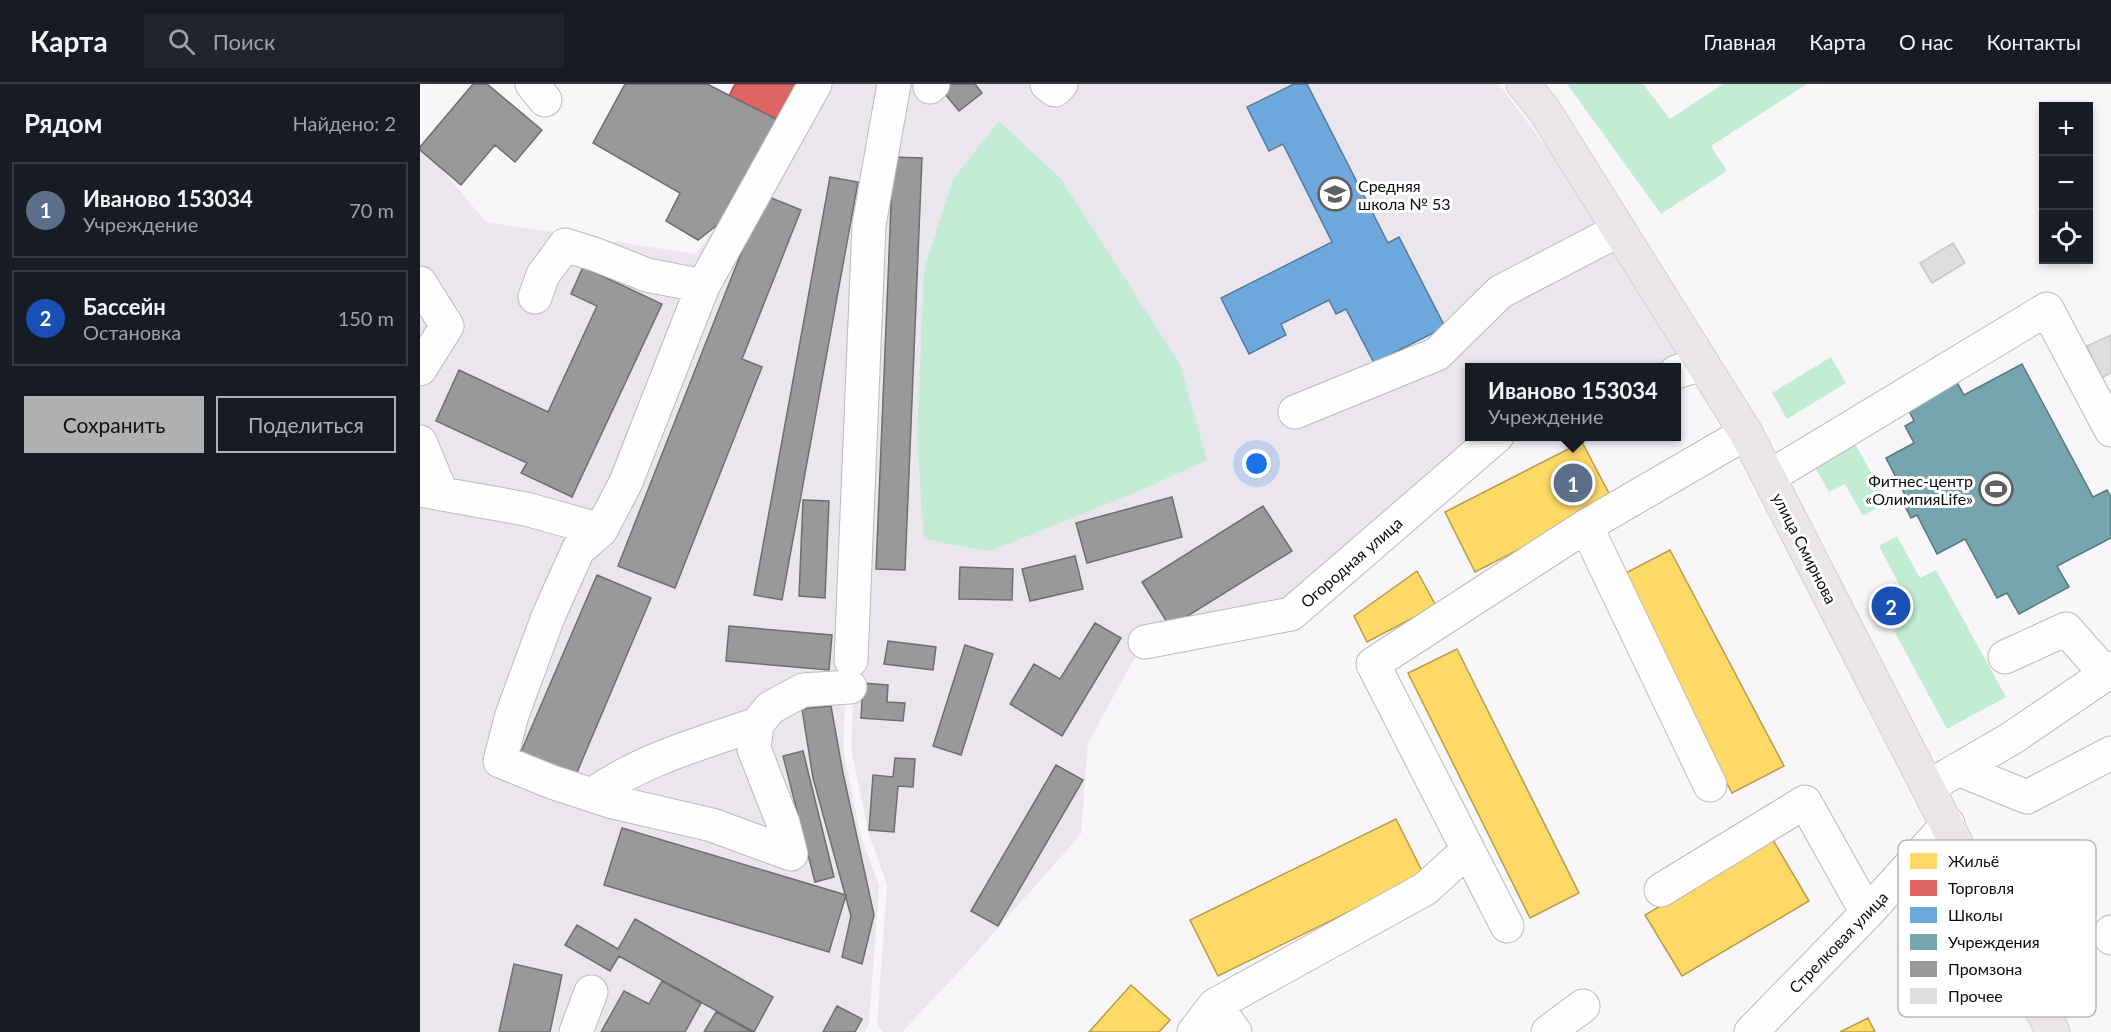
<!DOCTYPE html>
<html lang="ru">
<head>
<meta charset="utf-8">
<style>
  :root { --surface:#171b24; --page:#20242c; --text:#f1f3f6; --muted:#9ea1a6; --line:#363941; --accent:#afb0b2 }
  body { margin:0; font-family:Lato,sans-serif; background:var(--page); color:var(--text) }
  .controls { position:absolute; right:18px; top:18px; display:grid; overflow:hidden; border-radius:0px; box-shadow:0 3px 9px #0003 }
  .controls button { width:54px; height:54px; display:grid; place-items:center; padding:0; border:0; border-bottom:2px solid var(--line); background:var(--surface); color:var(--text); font:30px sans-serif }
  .you { position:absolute; left:837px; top:380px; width:21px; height:21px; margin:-15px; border:4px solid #fff; border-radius:50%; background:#1a73e8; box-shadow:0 0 0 9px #1a73e833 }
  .badge { display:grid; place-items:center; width:39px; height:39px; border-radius:50%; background:var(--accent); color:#fff; font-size:20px; font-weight:700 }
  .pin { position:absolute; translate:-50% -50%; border:3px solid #fff; box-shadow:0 2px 6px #0006 }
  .popup { position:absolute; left:1045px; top:279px; width:216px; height:78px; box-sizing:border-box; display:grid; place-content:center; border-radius:0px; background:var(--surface); filter:drop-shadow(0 2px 4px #0005); font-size:20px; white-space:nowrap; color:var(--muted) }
  .popup b { font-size:22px; color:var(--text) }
  .popup::after { content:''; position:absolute; left:50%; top:100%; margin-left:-12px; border:12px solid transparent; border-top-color:var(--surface) }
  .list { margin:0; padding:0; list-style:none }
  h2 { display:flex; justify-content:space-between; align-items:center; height:78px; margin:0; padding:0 24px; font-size:26px }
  h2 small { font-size:20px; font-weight:400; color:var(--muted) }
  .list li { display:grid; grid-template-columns:39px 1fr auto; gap:18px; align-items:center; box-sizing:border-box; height:96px; margin:0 12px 12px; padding:0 12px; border:2px solid var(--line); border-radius:0px }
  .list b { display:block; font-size:22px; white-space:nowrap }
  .list p { margin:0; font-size:20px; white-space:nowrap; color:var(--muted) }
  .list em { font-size:20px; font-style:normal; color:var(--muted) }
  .actions { display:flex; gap:12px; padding:18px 24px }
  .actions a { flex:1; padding:14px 0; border:2px solid var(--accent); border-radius:0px; text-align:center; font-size:21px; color:var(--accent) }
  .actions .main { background:var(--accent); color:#111 }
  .icon { flex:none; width:33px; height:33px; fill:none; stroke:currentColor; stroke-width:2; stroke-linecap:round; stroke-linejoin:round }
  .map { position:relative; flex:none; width:1691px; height:948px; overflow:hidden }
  header { display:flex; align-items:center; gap:36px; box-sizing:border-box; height:84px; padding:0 30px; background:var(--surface); border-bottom:2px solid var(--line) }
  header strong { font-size:28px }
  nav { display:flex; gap:33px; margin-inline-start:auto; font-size:21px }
  .search { width:420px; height:54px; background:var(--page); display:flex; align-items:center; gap:15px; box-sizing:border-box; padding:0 21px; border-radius:0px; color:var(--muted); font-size:22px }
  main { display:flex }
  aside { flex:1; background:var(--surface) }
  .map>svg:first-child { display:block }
  .built { fill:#ebe6ee }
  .green { fill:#c3ecd5 }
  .homes { fill:#ffd966; stroke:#b69c4c; stroke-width:1.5 }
  .shops { fill:#e06666; stroke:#a14b4c; stroke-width:1.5 }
  .schools { fill:#6fa8dc; stroke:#527a9e; stroke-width:1.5 }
  .public { fill:#76a5af; stroke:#56777f; stroke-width:1.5 }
  .industry { fill:#999; stroke:#6f6f6f; stroke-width:1.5 }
  .building { fill:#dfdedf; stroke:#c7c6c8; stroke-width:1.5 }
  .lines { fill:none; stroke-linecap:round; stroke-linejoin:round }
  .minor-casing { stroke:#bcbabc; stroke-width:35 }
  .major-casing { stroke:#d1d0d1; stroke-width:35 }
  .minor { stroke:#fefefe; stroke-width:33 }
  .major { stroke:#eae5e6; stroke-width:33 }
  .labels { text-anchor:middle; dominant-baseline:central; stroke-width:6; stroke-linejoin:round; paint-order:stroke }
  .poi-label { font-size:16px; fill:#0d0d0e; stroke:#fff; text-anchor:start }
  .street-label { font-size:16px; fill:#0d0d0e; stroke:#fff }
  .key { fill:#fff; stroke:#b6b6b7; stroke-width:1.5 }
  .key-label { font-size:16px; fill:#0d0d0e }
</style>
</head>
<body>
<header>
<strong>Карта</strong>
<div class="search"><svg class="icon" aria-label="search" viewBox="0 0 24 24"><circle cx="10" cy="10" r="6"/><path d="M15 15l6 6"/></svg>Поиск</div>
<nav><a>Главная</a><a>Карта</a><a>О нас</a><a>Контакты</a></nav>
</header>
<main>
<aside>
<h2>Рядом<small>Найдено: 2</small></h2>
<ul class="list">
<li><span class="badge" style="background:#5c6f8a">1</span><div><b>Иваново 153034</b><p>Учреждение</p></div><em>70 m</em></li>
<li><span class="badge" style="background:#1a4fb4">2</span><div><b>Бассейн</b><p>Остановка</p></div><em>150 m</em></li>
</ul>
<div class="actions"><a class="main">Сохранить</a><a>Поделиться</a></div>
</aside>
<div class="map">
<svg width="1691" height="948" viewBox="0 0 1691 948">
  <rect width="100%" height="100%" fill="#f8f6f9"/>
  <path class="built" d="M397 0H465L435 406 423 664 440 749 459 802 449 939 445 948H0V60L66 138 276 170Z
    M480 0H1079L1149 94 1262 277 1241 284H1050V352L1070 353 869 525 725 555 668 659 661 750 548 878 482 948H463L457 941 467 801 448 747 431 664 454 141Z"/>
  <path class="green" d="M1147 0H1223L1250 35 1303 0H1387L1291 62 1307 87 1241 130Z
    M579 37 641 95 760 280 787 376 712 410 573 466H561L504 455 497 356 504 186 533 95Z
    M1411 273 1426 299 1367 335 1352 309Z
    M1435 360 1468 418 1443 432 1425 400 1409 408 1383 362Z
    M1477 452 1500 494 1516 486 1586 613 1527 645 1474 547 1488 539 1472 509 1481 504 1459 462Z"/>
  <path class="homes" d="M1162 358 1193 417 1055 488 1025 428Z
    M1250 466 1364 682 1312 709 1198 493Z
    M997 487 1016 522 947 558 934 532Z
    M1037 565 1159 809 1110 834 988 589Z
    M976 735 1004 791 798 892 770 836Z
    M1353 756 1389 817 1262 892 1225 831Z
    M711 901 750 936 739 948H669Z
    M1448 934 1455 948H1420Z"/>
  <path class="shops" d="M315 0H379L360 37 309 12Z"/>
  <path class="schools" d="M874 0H887L968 159 979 153 1025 243 954 279 926 225 916 230 909 216 861 240 866 251 829 270 801 214 912 158 863 60 849 67 827 23Z"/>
  <path class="public" d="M1602 280 1673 413 1687 406 1691 413V454L1637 482 1649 503 1599 530 1587 509 1577 514 1545 455 1517 470 1497 431 1491 434 1480 413 1485 411 1466 374 1494 359 1485 342 1494 337 1484 317 1533 291 1544 311Z"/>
  <path class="industry" d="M53 0H67L122 46 95 78 75 61 41 101 0 66V63Z
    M205 0H287L360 37 310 131 278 156 246 137 260 109 173 59Z
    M525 0H555L562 9 539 27 520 4Z
    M473 73 502 74 485 486 456 485Z
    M410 93 438 98 362 516 334 511Z
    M344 111 381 126 322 275 342 283 255 504 198 482Z
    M163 183 242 220 152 413 101 389 107 379 16 337 39 286 128 328 177 222 151 210Z
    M752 413 762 453 667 479 656 439Z
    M383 416 409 417 405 514 379 512Z
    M843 422 872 467 750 543 722 498Z
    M655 472 663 505 610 517 602 485Z
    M540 483 593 485 592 516 539 515Z
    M177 491 231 514 155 693 100 670Z
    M675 539 701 554 642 652 590 620 614 580 640 595Z
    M309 542 412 551 409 586 306 577Z
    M468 557 516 563 513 586 464 580Z
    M545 561 573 570 541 671 513 662Z
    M443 599 468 601 467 618 485 619 483 637 441 634Z
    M411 622 423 689 454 831 442 880 422 873 431 832 393 694 382 625Z
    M383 667 414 793 395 798 363 672Z
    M475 674 495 675 493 703 478 702 474 748 449 746 453 691 473 693Z
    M636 681 663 696 578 842 551 827Z
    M202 744 426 811 409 868 184 801Z
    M215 835 353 913 334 948 199 872 190 887 145 861 157 841 198 865Z
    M94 880 142 891 130 948H79Z
    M242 897 281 919 265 948H181L204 907 229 920Z
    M417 922 442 935 435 948H403Z
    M296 928 332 948H284Z"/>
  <path class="building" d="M1533 159 1545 179 1512 199 1500 179Z
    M1691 251V289L1681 294 1667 262Z"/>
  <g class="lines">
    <defs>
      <path id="minor" d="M112 0 125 16
        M627 0 635 6 641 0
        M510 3 513 0
        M0 199 27 242 0 285
        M115 213 123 191 145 161 174 170 227 191 283 202
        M1256 288 1283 280
        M875 328 1017 270 1080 208 1199 146
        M0 358 21 408
        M1349 393 1627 225 1691 346
        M0 406 106 425 181 446 206 398 283 202 395 0
        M1166 442 1290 701
        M181 446 158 466 128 533 92 631 80 677 132 698 193 718 292 741 371 770 363 739 334 665 337 640 350 624 383 606 430 603
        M725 558 871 530 1077 352
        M1585 573 1646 545 1686 590
        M431 576 449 141 474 0
        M1538 685 1607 713 1691 669
        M1508 703 1592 654 1686 590 1691 584
        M172 711C220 676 282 659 337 640
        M1241 806 1385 718 1447 829
        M1087 842 953 580 1166 442 1326 349
        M1691 848V854
        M795 921 815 948
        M156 948 171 908
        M774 948 795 921 1005 805 1048 766
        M1128 948 1163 922
        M1331 948 1447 829 1528 740"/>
      <path id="major" d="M1103 0 1124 26 1326 349 1633 948"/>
    </defs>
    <use href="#minor" class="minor-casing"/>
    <use href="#major" class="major-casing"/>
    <use href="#minor" class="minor"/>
    <use href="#major" class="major"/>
  </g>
  <defs>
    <symbol id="school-ring" viewBox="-11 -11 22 22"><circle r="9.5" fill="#fff" stroke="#5f5f60" stroke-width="1.5"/><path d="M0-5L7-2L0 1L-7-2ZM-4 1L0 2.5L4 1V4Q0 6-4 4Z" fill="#5f5f60"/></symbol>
    <symbol id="stadium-ring" viewBox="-11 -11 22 22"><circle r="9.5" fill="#fff" stroke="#5f5f60" stroke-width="1.5"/><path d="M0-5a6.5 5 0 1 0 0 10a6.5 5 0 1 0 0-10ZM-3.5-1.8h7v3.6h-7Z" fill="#5f5f60"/></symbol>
  </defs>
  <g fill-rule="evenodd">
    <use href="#school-ring" x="896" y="91" width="38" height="38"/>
    <use href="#stadium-ring" x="1557" y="386" width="38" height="38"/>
  </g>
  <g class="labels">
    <g class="poi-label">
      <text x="938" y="101">Средняя<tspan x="938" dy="18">школа № 53</tspan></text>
      <text x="1553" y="396" text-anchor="end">Фитнес-центр<tspan x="1553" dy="18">«ОлимпияLife»</tspan></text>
    </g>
    <g class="street-label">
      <text transform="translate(1385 464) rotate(63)">улица Смирнова</text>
      <text transform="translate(931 478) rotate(-41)">Огородная улица</text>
      <text transform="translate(1418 858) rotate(-46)">Стрелковая улица</text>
    </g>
  </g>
  <rect x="1478" y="756" width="198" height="177" rx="9" class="key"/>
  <rect x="1490" y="769" width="27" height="16" fill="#ffd966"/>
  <rect x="1490" y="796" width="27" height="16" fill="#e06666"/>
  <rect x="1490" y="823" width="27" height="16" fill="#6fa8dc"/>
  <rect x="1490" y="850" width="27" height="16" fill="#76a5af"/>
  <rect x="1490" y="877" width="27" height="16" fill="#999"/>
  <rect x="1490" y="904" width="27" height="16" fill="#dfdedf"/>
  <g class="key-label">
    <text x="1528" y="783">Жильё</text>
    <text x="1528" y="810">Торговля</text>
    <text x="1528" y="837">Школы</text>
    <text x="1528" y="864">Учреждения</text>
    <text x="1528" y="891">Промзона</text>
    <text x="1528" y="918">Прочее</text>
  </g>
</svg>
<div class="controls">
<button>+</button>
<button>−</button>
<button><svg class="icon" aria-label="locate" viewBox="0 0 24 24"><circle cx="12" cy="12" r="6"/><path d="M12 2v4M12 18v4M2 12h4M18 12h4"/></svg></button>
</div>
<div class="you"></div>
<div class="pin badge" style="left:1153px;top:399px;background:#5c6f8a">1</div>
<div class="popup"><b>Иваново 153034</b>Учреждение</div>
<div class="pin badge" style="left:1471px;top:522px;background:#1a4fb4">2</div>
</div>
</main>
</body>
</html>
